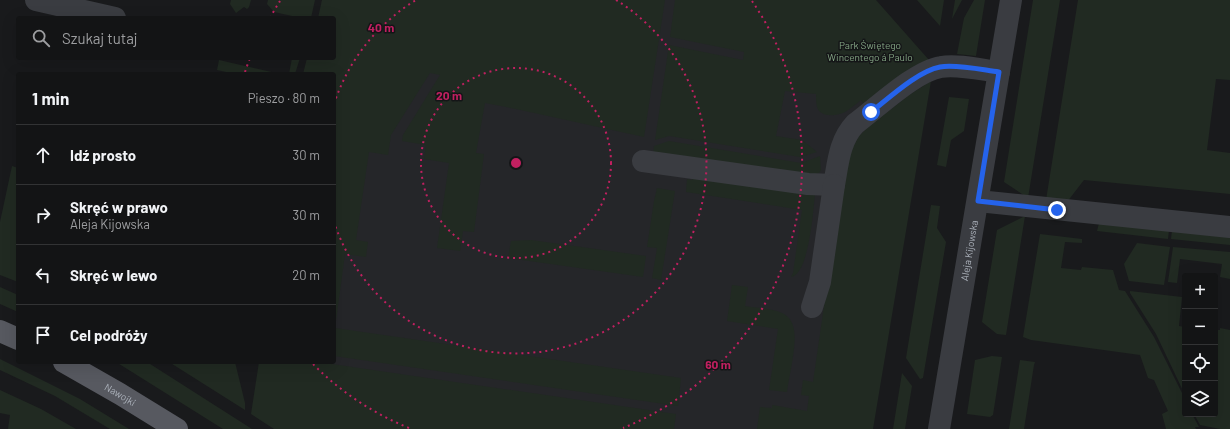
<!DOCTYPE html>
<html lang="pl">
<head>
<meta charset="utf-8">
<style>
  :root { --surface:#131415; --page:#202122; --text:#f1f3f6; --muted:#9d9ea0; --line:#323334 }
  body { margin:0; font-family:Barlow,sans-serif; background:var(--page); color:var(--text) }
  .controls { position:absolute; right:12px; bottom:12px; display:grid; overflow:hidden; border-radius:4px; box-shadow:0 4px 16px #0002 }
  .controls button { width:36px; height:36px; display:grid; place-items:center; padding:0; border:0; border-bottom:1px solid var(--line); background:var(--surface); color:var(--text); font:20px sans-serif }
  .stop { position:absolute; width:12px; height:12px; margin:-9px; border:3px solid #2563eb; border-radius:50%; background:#fff }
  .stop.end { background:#2563eb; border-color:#fff; box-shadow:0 1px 4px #0008 }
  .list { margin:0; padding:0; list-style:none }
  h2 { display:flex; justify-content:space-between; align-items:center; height:52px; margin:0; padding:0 16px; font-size:17px }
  h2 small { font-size:13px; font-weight:400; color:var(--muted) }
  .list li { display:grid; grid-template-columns:26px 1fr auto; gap:12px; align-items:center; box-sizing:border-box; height:60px; padding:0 16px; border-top:1px solid var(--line) }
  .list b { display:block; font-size:15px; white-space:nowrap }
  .list p { margin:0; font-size:13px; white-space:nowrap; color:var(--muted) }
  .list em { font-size:13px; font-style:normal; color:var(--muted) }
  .icon { flex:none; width:22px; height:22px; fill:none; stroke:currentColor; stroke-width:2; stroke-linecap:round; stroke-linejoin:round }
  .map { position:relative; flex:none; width:1230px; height:429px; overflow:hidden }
  .search { position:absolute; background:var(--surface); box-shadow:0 4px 16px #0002; left:16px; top:16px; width:320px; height:44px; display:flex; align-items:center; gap:10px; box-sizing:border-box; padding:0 14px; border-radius:4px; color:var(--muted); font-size:15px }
  .panel { position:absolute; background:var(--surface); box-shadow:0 4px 16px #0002; left:16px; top:72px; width:320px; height:292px; border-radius:4px }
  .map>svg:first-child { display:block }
  .built { fill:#252629 }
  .green { fill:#212a22 }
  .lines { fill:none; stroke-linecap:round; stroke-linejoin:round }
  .minor { stroke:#3a3c41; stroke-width:22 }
  .major { stroke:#575960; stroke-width:22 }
  .route { stroke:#2563eb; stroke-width:5 }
  .ring { fill:none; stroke:#c12060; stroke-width:2; stroke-dasharray:2 4 }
  .labels { text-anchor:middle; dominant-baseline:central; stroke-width:3; stroke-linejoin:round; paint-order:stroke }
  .park-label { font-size:10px; fill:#84a584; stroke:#141517 }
  .street-label { font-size:10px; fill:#acb2bb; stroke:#141517 }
  .centre { fill:#c12060; stroke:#141517; stroke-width:2 }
  .ring-label { font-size:12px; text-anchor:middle; font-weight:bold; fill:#c12060; stroke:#141517; stroke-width:3; stroke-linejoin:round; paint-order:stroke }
</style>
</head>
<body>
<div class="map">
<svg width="1230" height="429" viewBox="0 0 1230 429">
  <rect width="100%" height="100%" fill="#191a1c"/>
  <path class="built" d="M322 0H781L871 112 840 429H321L268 362H334V18H320Z"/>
  <path class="green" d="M231 0H251L249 7 247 9 244 7 236 13 230 4Z
    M268 0H315L311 18H301L274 12 267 4Z
    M322 0H665L644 137 516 109 485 103 476 153 484 154 474 232 463 231 460 251 437 248 449 163 424 159 426 145 402 141 403 135 440 75 430 73 391 135 388 155 369 152 356 240 368 242 366 257 345 254 335 328 681 378 678 406 334 356V74H303L307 58H334V18H318Z
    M675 0H876L929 60 864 104 861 100C856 104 850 109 845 112 837 116 820 118 817 107 816 103 816 98 816 94L785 91 776 136 802 140 817 152 800 157 669 136 655 140 669 45 743 60 744 52 670 37Z
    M917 0H944L940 26Z
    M955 0H962L952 19Z
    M974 0H985L976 56 957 54 964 18Z
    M1033 0H1060L1028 198 1004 182Z
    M1078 0H1230V80L1216 79 1207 150 1230 153V194L1084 180 1067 202 1046 200Z
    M292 58H300L295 74H289Z
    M219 60 280 74H235L217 70Z
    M931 81 873 429H757L760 407 772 408V405L807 411 809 396 801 395 803 380 813 382 845 161 859 136 866 129 909 95Z
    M949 97 969 99 964 131 951 140 946 167 937 165Z
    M669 141 801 163 820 156 821 170 819 173 811 176 653 155 654 146Z
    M12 166 18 168V282L0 275V222Z
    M693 175 815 195C813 212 809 274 791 277L793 273 802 210 686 192 687 179 692 180Z
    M657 188 675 191 661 280 652 278 657 248 647 247 654 201Z
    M931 205 940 206 937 228 946 242 923 378 920 379 906 358Z
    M1025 216 1006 335 997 334 982 322 997 230Z
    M1099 223 1169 230 1168 239 1097 231Z
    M1172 230 1230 236V245L1171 239Z
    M1040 234 1082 239V243L1065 242 1061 268 1081 270 1082 267 1113 270 1119 290 1125 291 1154 337 1185 399V414H1192L1199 427H1195L1196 429H1166L1162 414 1168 411 1154 380 1148 378 1140 355 1031 340 1023 337Z
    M531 240 646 256 643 277 508 258 511 241Z
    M1137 243 1170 247 1164 285 1129 281 1124 264Z
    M1173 247 1230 252V279L1220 277 1222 264 1180 259 1177 283 1168 282Z
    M732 285 748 287 745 306C756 308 772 308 782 313 789 316 793 323 794 330 797 345 789 377 787 392L769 390 778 329 727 321Z
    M0 287 18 295V312L0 304Z
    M1130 291 1182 297 1179 326 1185 327V395L1156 334 1130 293Z
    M1220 328 1230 330V429H1220L1200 425 1194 414H1215V330H1220Z
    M992 356 1002 357 993 415 990 417 967 414 975 360Z
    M0 359 80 399 129 429H110L55 396 0 370Z
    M1020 360 1035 362 1034 365 1024 429H1009Z
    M116 362H147L252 429H223Z
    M169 362H235L245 403V410Z
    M259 362H318L676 414 674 429H274L251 414Z
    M902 373 912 386 905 429H893Z
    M0 390 41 409 76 429H8L10 415 0 413Z"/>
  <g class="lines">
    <g class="minor">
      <path d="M36 0 115 18"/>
      <path d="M643 161 808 184 834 185C838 164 839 141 855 124 877 108 915 71 941 67 957 64 983 70 999 72"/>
      <path d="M978 201 1230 227"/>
      <path d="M812 307 820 282 834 185"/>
      <path id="s1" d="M939 429 1011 0"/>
    </g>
    <g class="major">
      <path d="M0 331 18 339"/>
      <path id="s2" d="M64 362 120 394 177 429"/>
    </g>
  </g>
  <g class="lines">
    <path class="route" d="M871 112C889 98 918 71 940 67 956 64 983 70 999 72L978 201 1057 210"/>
  </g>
  <g class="ring">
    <circle cx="516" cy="163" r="95"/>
    <path d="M334 104A191 191 0 0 1 416 0M616 0A191 191 0 1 1 334 222"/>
    <path d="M409 428A286 286 0 0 1 312 363M245 72A286 286 0 0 1 250 58M270 18A286 286 0 0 1 280 1M752 1A286 286 0 0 1 623 428"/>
  </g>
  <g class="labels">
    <g class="park-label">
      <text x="870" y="45">Park Świętego<tspan x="870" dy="12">Wincentego á Paulo</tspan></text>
    </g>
    <g class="street-label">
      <text stroke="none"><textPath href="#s1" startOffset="181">Aleja Kijowska</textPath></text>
      <text stroke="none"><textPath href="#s2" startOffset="65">Nawojki</textPath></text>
    </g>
  </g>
  <circle cx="516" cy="163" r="6" class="centre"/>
  <g class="ring-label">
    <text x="381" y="32">40 m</text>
    <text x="449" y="100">20 m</text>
    <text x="718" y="369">60 m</text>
  </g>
</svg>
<div class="controls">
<button>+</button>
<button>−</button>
<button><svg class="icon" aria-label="locate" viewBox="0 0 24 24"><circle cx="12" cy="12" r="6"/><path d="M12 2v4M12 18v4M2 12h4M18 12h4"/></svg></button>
<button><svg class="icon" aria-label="layers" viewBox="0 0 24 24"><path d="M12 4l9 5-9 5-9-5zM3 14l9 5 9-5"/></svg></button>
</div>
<div class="stop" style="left:871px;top:112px"></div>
<div class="stop end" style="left:1057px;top:210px"></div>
<div class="search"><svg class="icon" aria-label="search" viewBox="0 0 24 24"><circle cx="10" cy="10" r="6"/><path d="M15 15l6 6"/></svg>Szukaj tutaj</div>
<section class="panel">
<h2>1 min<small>Pieszo · 80 m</small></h2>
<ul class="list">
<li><svg class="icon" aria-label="ahead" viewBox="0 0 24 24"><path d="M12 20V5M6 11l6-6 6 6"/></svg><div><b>Idź prosto</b></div><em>30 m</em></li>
<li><svg class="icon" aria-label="right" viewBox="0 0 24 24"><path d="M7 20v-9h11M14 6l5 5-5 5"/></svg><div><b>Skręć w prawo</b><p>Aleja Kijowska</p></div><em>30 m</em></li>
<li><svg class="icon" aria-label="left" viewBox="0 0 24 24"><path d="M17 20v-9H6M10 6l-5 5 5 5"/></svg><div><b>Skręć w lewo</b></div><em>20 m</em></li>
<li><svg class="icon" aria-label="arrive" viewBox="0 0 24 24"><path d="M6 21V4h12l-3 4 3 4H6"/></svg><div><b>Cel podróży</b></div></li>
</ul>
</section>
</div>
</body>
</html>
